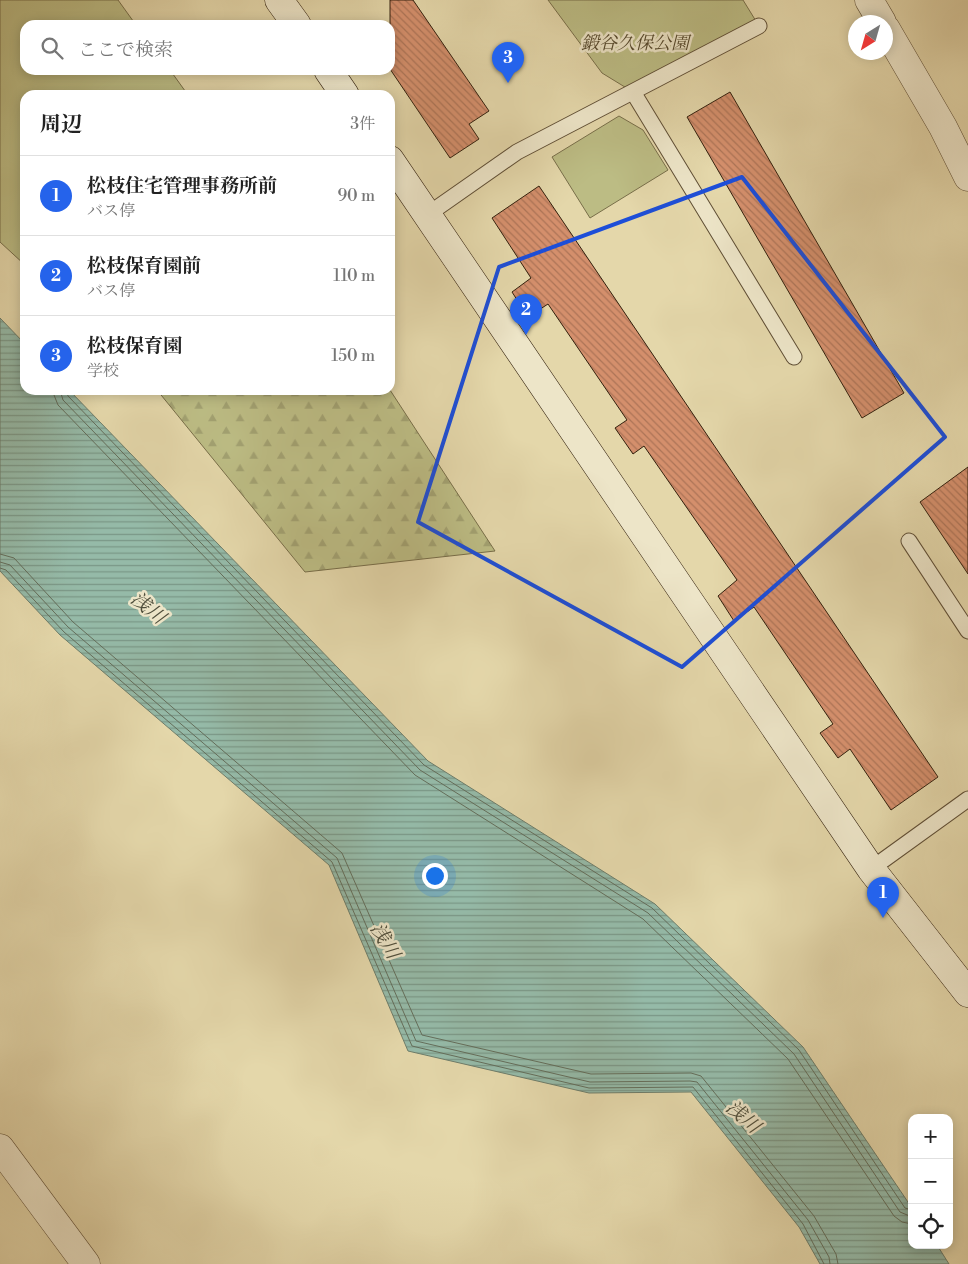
<!DOCTYPE html>
<html lang="ja">
<head>
<meta charset="utf-8">
<style>
  :root { --surface:#fff; --page:#f6f6f6; --text:#222; --muted:#767676; --line:#e0e0e0; --accent:#2563eb }
  body { margin:0; font-family:"Libre Bodoni","Noto Serif JP",serif; background:var(--page); color:var(--text) }
  .controls { position:absolute; right:15px; bottom:15px; display:grid; overflow:hidden; border-radius:10px; box-shadow:0 2px 12px #0003 }
  .controls button { width:45px; height:45px; display:grid; place-items:center; padding:0; border:0; border-bottom:1px solid var(--line); background:var(--surface); color:var(--text); font:25px sans-serif }
  .compass { position:absolute; left:848px; top:15px; width:45px; height:45px; border-radius:50%; background:var(--surface); box-shadow:0 2px 12px #0003; rotate:217deg }
  .you { position:absolute; left:434px; top:875px; width:18px; height:18px; margin:-12px; border:4px solid #fff; border-radius:50%; background:#1a73e8; box-shadow:0 0 0 8px #1a73e833 }
  .badge { display:grid; place-items:center; width:32px; height:32px; border-radius:50%; background:var(--accent); color:#fff; font-size:16px; font-weight:700 }
  .pin { position:absolute; translate:-50% -41px; filter:drop-shadow(0 1px 2px #0008) }
  .pin::after { content:''; position:absolute; top:26px; width:18px; height:15px; background:inherit; clip-path:polygon(0 0,100% 0,50% 100%) }
  .list { margin:0; padding:0; list-style:none }
  h2 { display:flex; justify-content:space-between; align-items:center; height:65px; margin:0; padding:0 20px; font-size:21px }
  h2 small { font-size:16px; font-weight:400; color:var(--muted) }
  .list li { display:grid; grid-template-columns:32px 1fr auto; gap:15px; align-items:center; box-sizing:border-box; height:80px; padding:0 20px; border-top:1px solid var(--line) }
  .list b { display:block; font-size:19px; white-space:nowrap }
  .list p { margin:0; font-size:16px; white-space:nowrap; color:var(--muted) }
  .list em { font-size:16px; font-style:normal; color:var(--muted) }
  .icon { flex:none; width:28px; height:28px; fill:none; stroke:currentColor; stroke-width:2; stroke-linecap:round; stroke-linejoin:round }
  .map { position:relative; flex:none; width:968px; height:1264px; overflow:hidden }
  .search { position:absolute; background:var(--surface); box-shadow:0 2px 12px #0003; left:20px; top:20px; width:375px; height:55px; display:flex; align-items:center; gap:12px; box-sizing:border-box; padding:0 18px; border-radius:15px; color:var(--muted); font-size:19px }
  .panel { position:absolute; background:var(--surface); box-shadow:0 2px 12px #0003; left:20px; top:90px; width:375px; height:305px; border-radius:15px }
  .map>svg:first-child { display:block }
  .forest { fill:url(#forest-firs); stroke:#786e49 }
  .park { fill:#bcbc84; stroke:#786e49 }
  .water { fill:url(#water-rules); stroke:#6e7d6a }
  .lines { fill:none; stroke-linecap:round; stroke-linejoin:round }
  .shore { stroke:#646e5b; stroke-width:1 }
  .building { fill:url(#building-back-hatch); stroke:#33210e }
  .lane-casing { stroke:#5f4e35; stroke-width:17 }
  .street-casing { stroke:#5f4e35; stroke-width:29 }
  .secondary-casing { stroke:#33210e; stroke-width:29 }
  .lane { stroke:#ede5c8; stroke-width:15 }
  .street { stroke:#ede5c8; stroke-width:28 }
  .secondary { stroke:#ede5c8; stroke-width:28 }
  .marked { fill:none; stroke:#1d4ed8; stroke-width:4; stroke-linejoin:round }
  .labels { text-anchor:middle; dominant-baseline:central; stroke-width:5; stroke-linejoin:round; paint-order:stroke }
  .park-label { font-size:18px; font-style:italic; fill:#55482c; stroke:#ede5c8 }
  .water-label { font-size:19px; font-style:italic; fill:#504f3c; stroke:#ede5c8 }
</style>
</head>
<body>
<div class="map">
<svg width="968" height="1264" viewBox="0 0 968 1264">
  <defs>
    <pattern id="forest-firs" width="22" height="20" patternUnits="userSpaceOnUse" patternTransform="scale(1.25)"><rect width="22" height="20" fill="#bcbc84"/><path d="M5 1l3.5 6h-7zM16 11l3.5 6h-7z" fill="#a2a171"/></pattern>
    <pattern id="water-rules" width="6" height="5" patternUnits="userSpaceOnUse" patternTransform="scale(1.25)"><rect width="6" height="5" fill="#95baa8"/><path d="M0 2.5h6" fill="none" stroke="#7a9787"/></pattern>
    <pattern id="building-back-hatch" width="6" height="6" patternUnits="userSpaceOnUse" patternTransform="scale(1.25)"><rect width="6" height="6" fill="#d48f6c"/><path d="M-1 5l2 2M0 0l6 6M5-1l2 2" fill="none" stroke="#ad7457"/></pattern>
  </defs>
  <rect width="100%" height="100%" fill="#e4d7aa"/>
  <filter id="stains"><feTurbulence type="fractalNoise" baseFrequency=".004" numOctaves="4"/><feColorMatrix values="0 0 0 0 .2 0 0 0 0 .09 0 0 0 0 .02 0 0 0 .5 -.17"/></filter>
  <radialGradient id="worn" r=".72"><stop offset=".6" stop-color="#630" stop-opacity="0"/><stop offset="1" stop-color="#630" stop-opacity=".3"/></radialGradient>
  <path class="forest" d="M157 390H390L495 551 305 572Z"/>
  <path class="park" d="M0 0H118L136 25H25V70H170L188 95H25V265L0 242Z
    M548 0H743L759 26 633 92 602 73Z
    M619 116 643 130 668 170 590 218 552 157Z"/>
  <path class="water" d="M0 318 25 344V390H69L428 761 655 904 803 1047 912 1208V1245H937L949 1264H820L799 1227 691 1092 589 1093 408 1051 329 865 60 635 0 571Z"/>
  <g class="lines">
    <path class="shore" d="M52 390 58 405 415 775 643 919 788 1059 894 1216 902 1222 912 1224
      M60 390 63 400 420 770 648 913 794 1054 900 1212 912 1217
      M66 390 68 396 424 765 652 908 799 1050 905 1208 912 1210
      M0 554 14 558 73 622 342 853 422 1035 591 1074 691 1073 701 1076 814 1216 836 1254 838 1264
      M0 562 10 565 68 627 337 858 416 1041 590 1082 690 1081 697 1082 808 1220 829 1257 830 1264
      M0 568 6 570 64 632 332 862 412 1046 589 1088 693 1087 803 1224 824 1264"/>
  </g>
  <path class="building" d="M390 0H413L489 111 469 124 479 139 450 158 390 69Z
    M730 92 904 393 862 418 687 117Z
    M539 186 938 777 891 810 850 749 838 758 820 733 833 724 754 607 734 621 718 596 737 580 644 446 633 454 615 428 627 420 548 304 528 317 512 292 531 278 492 218Z
    M968 467V574L920 502Z"/>
  <g class="lines">
    <defs>
      <path id="lane" d="M633 92 794 357
        M427 215 517 152 759 26
        M909 541 968 631
        M871 869 968 799"/>
      <path id="street" d="M869 0 882 22
        M886 29 943 127 968 177
        M0 1148 86 1264"/>
      <path id="secondary" d="M279 0 297 25
        M328 70 345 95
        M390 160 871 869 968 993"/>
    </defs>
    <use href="#lane" class="lane-casing"/>
    <use href="#street" class="street-casing"/>
    <use href="#secondary" class="secondary-casing"/>
    <use href="#lane" class="lane"/>
    <use href="#street" class="street"/>
    <use href="#secondary" class="secondary"/>
  </g>
  <path class="marked" d="M742 177 945 437 682 667 418 522 499 267Z"/>
  <g class="labels">
    <g class="park-label">
      <text x="635" y="43">鍛谷久保公園</text>
    </g>
    <g class="water-label">
      <text transform="translate(148 608) rotate(39)">浅川</text>
      <text transform="translate(385 941) rotate(59)">浅川</text>
      <text transform="translate(743 1117) rotate(41)">浅川</text>
    </g>
  </g>
  <rect width="100%" height="100%" filter="url(#stains)"/>
  <rect width="100%" height="100%" fill="url(#worn)"/>
</svg>
<div class="controls">
<button>+</button>
<button>−</button>
<button><svg class="icon" aria-label="locate" viewBox="0 0 24 24"><circle cx="12" cy="12" r="6"/><path d="M12 2v4M12 18v4M2 12h4M18 12h4"/></svg></button>
</div>
<svg class="compass" viewBox="-18 -18 36 36"><path d="M0-13l5 13h-10z" fill="#e53935"/><path d="M0 13l5-13h-10z" fill="#767676"/></svg>
<div class="you"></div>
<div class="pin badge" style="left:883px;top:918px">1</div>
<div class="pin badge" style="left:526px;top:335px">2</div>
<div class="pin badge" style="left:508px;top:83px">3</div>
<div class="search"><svg class="icon" aria-label="search" viewBox="0 0 24 24"><circle cx="10" cy="10" r="6"/><path d="M15 15l6 6"/></svg>ここで検索</div>
<section class="panel">
<h2>周辺<small>3件</small></h2>
<ul class="list">
<li><span class="badge">1</span><div><b>松枝住宅管理事務所前</b><p>バス停</p></div><em>90 m</em></li>
<li><span class="badge">2</span><div><b>松枝保育園前</b><p>バス停</p></div><em>110 m</em></li>
<li><span class="badge">3</span><div><b>松枝保育園</b><p>学校</p></div><em>150 m</em></li>
</ul>
</section>
</div>
</body>
</html>
